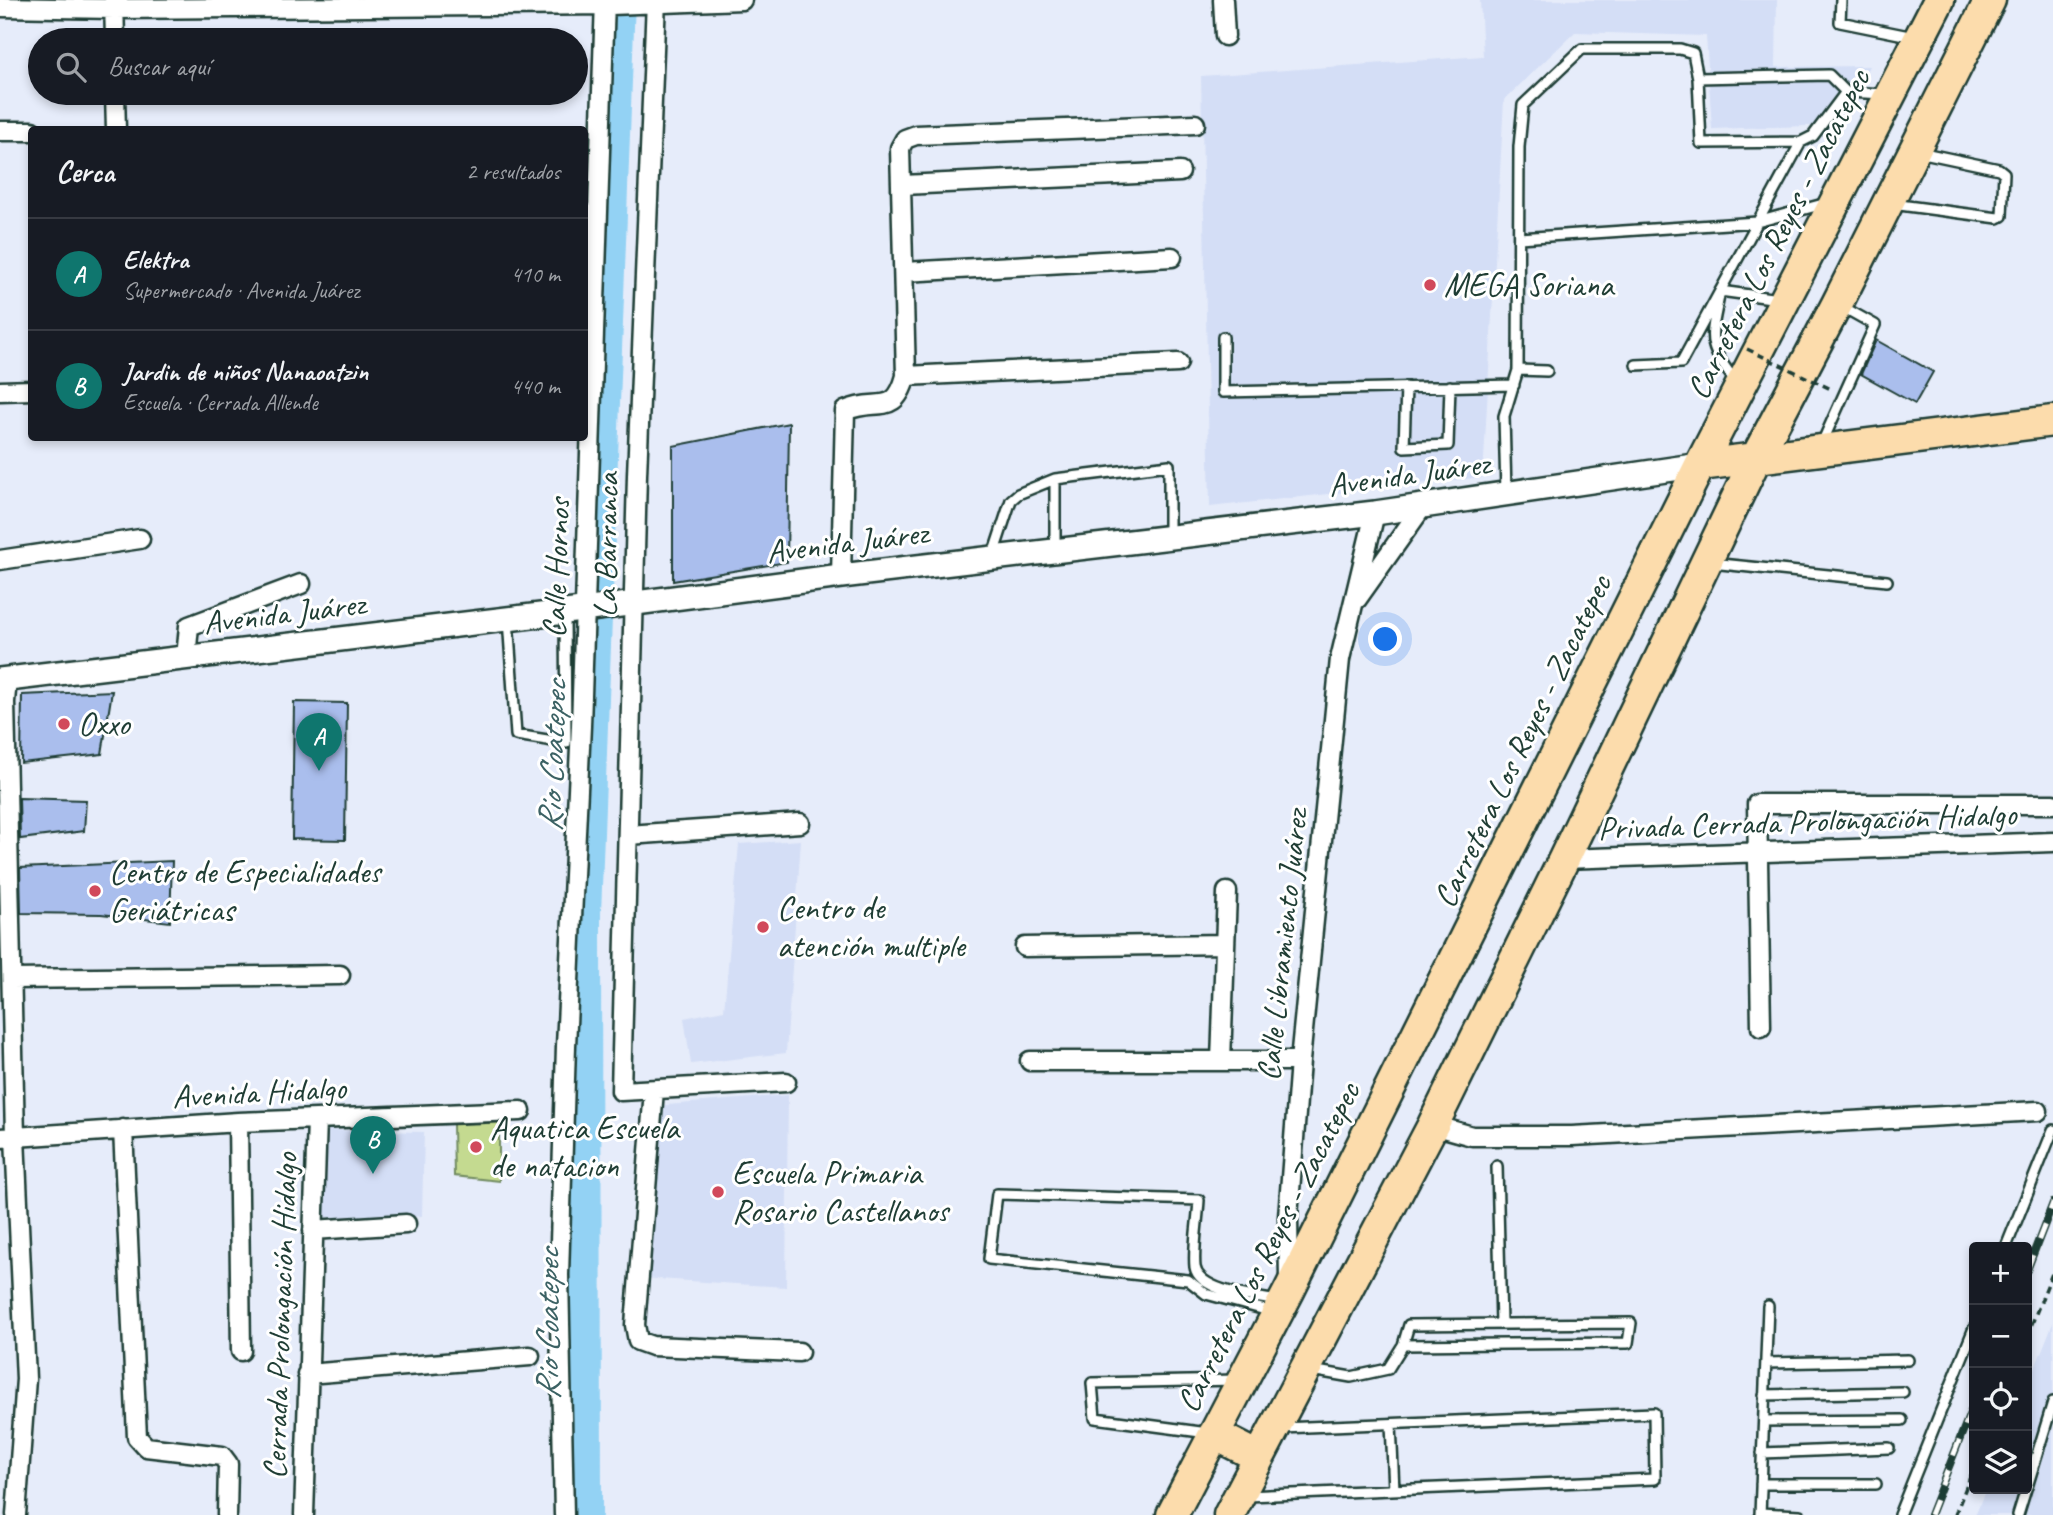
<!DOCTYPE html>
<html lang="es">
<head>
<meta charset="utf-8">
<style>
  :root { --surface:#171b24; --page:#242831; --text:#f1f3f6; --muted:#9ea1a6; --line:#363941; --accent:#0f766e }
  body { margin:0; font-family:Caveat,sans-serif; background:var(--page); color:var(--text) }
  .controls { position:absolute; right:21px; bottom:21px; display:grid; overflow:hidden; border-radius:7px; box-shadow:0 4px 10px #0003 }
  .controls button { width:63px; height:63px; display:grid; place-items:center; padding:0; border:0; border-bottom:2px solid var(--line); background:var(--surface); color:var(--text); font:35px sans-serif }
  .you { position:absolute; left:1386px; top:640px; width:24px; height:24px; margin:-18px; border:5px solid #fff; border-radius:50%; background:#1a73e8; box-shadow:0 0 0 10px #1a73e833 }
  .badge { display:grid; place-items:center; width:46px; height:46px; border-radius:50%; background:var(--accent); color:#fff; font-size:23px; font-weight:700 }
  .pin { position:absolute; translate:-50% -58px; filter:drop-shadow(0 2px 4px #0008) }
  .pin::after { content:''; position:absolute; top:37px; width:24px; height:21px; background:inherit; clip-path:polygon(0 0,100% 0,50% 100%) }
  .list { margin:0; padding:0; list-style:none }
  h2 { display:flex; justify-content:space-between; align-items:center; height:91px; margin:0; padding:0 28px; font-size:30px }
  h2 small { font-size:23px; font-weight:400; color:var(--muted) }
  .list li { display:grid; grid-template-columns:46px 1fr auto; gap:21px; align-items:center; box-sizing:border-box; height:112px; padding:0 28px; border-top:2px solid var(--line) }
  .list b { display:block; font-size:26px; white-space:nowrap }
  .list p { margin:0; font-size:23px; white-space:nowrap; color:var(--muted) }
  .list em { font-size:23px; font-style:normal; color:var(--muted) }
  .icon { flex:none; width:38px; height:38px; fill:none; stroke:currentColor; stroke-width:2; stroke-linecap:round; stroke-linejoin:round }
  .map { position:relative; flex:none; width:2053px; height:1515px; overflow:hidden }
  .search { position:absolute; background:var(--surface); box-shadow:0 4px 10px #0003; left:28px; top:28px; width:560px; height:77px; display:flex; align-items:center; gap:18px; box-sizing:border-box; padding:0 24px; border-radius:38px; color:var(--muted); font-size:26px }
  .panel { position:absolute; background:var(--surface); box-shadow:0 4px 10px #0003; left:28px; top:126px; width:560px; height:315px; border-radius:7px }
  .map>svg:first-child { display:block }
  .built { fill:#d4def6 }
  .green { fill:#c4da90; stroke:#728c62; stroke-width:2 }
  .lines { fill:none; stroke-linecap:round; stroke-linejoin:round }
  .river { stroke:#93d2f4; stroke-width:32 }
  .building { fill:#aabeed; stroke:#1f3d34; stroke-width:2 }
  .service-casing { stroke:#1f3d34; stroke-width:14 }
  .minor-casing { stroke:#1f3d34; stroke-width:23 }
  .tertiary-casing { stroke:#1f3d34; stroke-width:28 }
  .primary-casing { stroke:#1f3d34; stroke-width:35 }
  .path { stroke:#1f3d34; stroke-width:3.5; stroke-dasharray:7 5; stroke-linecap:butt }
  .service { stroke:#fff; stroke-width:9 }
  .minor { stroke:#fff; stroke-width:18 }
  .tertiary { stroke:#fff; stroke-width:23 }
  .primary { stroke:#fcdcac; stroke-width:30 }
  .rail-casing { stroke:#1f3d34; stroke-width:8 }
  .rail { stroke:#fff; stroke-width:5; stroke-dasharray:16; stroke-linecap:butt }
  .path-bridge { stroke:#1f3d34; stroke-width:3.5; stroke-dasharray:7 5; stroke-linecap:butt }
  .poi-dot { fill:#d1495b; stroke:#fff; stroke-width:2.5 }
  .labels { text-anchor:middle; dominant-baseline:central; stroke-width:6; stroke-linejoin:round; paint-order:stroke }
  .street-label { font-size:33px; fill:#1f3d34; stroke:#fff }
  .poi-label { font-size:33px; fill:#1f3d34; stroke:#fff; text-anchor:start }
  .water-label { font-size:35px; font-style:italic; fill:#3c6264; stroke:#fff }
</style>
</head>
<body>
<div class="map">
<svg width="2053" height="1515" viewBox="0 0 2053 1515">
  <rect width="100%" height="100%" fill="#e6ecfa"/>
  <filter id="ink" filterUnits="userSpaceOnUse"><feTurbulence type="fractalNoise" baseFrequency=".0143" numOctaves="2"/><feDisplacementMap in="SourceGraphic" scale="14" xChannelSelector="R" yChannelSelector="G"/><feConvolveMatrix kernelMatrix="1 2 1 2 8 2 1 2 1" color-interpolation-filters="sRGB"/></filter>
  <g filter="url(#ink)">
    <path class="built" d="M1480 0H1777L1776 67 1869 66 1838 125 1712 129 1706 36 1575 32 1504 100 1483 477 1210 507 1201 76 1483 56Z
      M801 840 786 1053 691 1064 684 1018 724 1010 739 844Z
      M788 1095 786 1287 642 1278 655 1106Z
      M324 1130 424 1132 422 1216 321 1221Z
      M2053 1323V1515H1975L1986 1489H2027V1388Z"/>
    <path class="green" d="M499 1121V1181L454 1176 453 1124Z"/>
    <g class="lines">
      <path class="river" d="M586 1515 585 914 619 0"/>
    </g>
    <path class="building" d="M1876 340 1933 372 1915 404 1861 374Z
      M789 423 787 562 673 581V446Z
      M112 691 102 754 21 763 22 695Z
      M294 702 347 703 345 840 292 839Z
      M19 798 86 800 84 831 20 839Z
      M172 861 170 922 101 914 21 913 20 868Z"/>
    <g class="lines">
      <defs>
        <path id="service" d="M1841 0 1840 22 1914 37
          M1698 78 1829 75 1846 92 1885 94
          M1892 204 1998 218 2002 216 2004 173 1999 169 1919 152
          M1519 238 1757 222 1827 203
          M1223 337V392L1514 385
          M1636 365 1681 363 1801 142
          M1518 370 1547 371
          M1737 383C1704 342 1711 340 1720 291L1779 299
          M1406 387 1404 447 1448 445 1450 386
          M1822 443 1875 325 1841 306
          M1506 492 1504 416 1518 370 1519 147 1523 105 1582 49H1680L1693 53 1698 78 1701 143 1801 142 1813 136 1846 92
          M1055 549V479L1169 465V536
          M992 558 1011 500 1018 494 1055 479
          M1711 563 1887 581
          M508 619 516 735 566 743 565 614
          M1497 1166 1501 1324
          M2006 1247 2053 1130
          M1273 1312 1206 1294 1188 1280 989 1259 997 1194 1199 1200C1198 1220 1193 1248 1195 1267 1199 1292 1257 1297 1278 1301
          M1631 1323 1628 1343 1403 1345 1409 1325Z
          M1766 1363 1908 1360
          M1311 1370 1351 1377 1388 1369 1403 1345
          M1764 1395 1903 1392
          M1764 1421 1902 1420
          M1391 1424 1394 1490
          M1208 1433 1095 1418 1092 1383 1237 1380
          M1762 1453 1889 1448
          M1761 1484H1876
          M2027 1487 2053 1402
          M1247 1496 1655 1479 1654 1413 1282 1428
          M1760 1513 1800 1515
          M1760 1515 1768 1306
          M1899 1515 1974 1328
          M2018 1515 2026 1489"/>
        <path id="minor" d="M114 0 115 40
          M656 0 637 475 621 1091 786 1082
          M1223 0 1225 36
          M0 7 114 9 611 5 742 0
          M115 93 116 130
          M0 131H32
          M903 185 1180 172
          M904 272 1172 257
          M906 376 1178 363
          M0 391 32 390
          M0 560 140 539
          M841 576 845 411C877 396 894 419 906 376L900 148 905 139 916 135 1195 124
          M1357 599 1423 506
          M186 658 189 626 301 584
          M7 679 5 702 15 1137 26 1379 16 1515
          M628 835 800 823
          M1564 859 2053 842
          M1025 947 1225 944
          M12 979 340 975
          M1761 1027 1757 804H2053
          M1030 1061H1300
          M1221 1061 1227 892
          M654 1090 635 1325 638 1341 652 1346 799 1352
          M238 1122 241 1351
          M1433 1125 1472 1136H1572L2038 1111
          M123 1129 137 1437 146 1447 222 1456 228 1464 227 1515
          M0 1138 238 1122 521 1111
          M313 1230 406 1224
          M1289 1280 1288 1217 1300 1061 1340 659 1375 513
          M307 1374 530 1356
          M304 1515 317 1119
          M564 1515 559 1275 566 1046 581 726 605 0"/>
        <path id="tertiary" d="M0 680 590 609 841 576 1375 513 1700 465"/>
        <path id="primary" d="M1700 465 2053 421
          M1214 1434 1259 1457
          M1172 1515 1289 1291 1700 465 1939 0
          M1229 1515 1433 1125 1564 859 1756 458 1837 304 1990 0"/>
      </defs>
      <use href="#service" class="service-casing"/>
      <use href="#minor" class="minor-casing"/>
      <use href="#tertiary" class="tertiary-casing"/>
      <use href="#primary" class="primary-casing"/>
      <path class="path" d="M2027 1336 2053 1271
        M1955 1515 1974 1467"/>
      <use href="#service" class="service"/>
      <use href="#minor" class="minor"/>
      <use href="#tertiary" class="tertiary"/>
      <use href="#primary" class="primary"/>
      <defs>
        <path id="rail" d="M2027 1270 2053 1203
          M1930 1515 1974 1403"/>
      </defs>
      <use href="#rail" class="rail-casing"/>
      <use href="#rail" class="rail"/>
      <path class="path-bridge" d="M1747 349 1833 390"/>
    </g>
  </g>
  <g class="poi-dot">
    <circle cx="1430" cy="285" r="7"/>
    <circle cx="64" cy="724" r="7"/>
    <circle cx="95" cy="891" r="7"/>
    <circle cx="763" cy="927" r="7"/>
    <circle cx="476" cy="1147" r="7"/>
    <circle cx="718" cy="1192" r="7"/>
  </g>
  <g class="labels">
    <g class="street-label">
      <text transform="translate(1778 234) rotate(-63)">Carretera Los Reyes - Zacatepec</text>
      <text transform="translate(1409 474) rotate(-8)">Avenida Juárez</text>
      <text transform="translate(847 542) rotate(-7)">Avenida Juárez</text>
      <text transform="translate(606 545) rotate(-89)">La Barranca</text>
      <text transform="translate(556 568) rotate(-88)">Calle Hornos</text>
      <text transform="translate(284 613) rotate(-7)">Avenida Juárez</text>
      <text transform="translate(1522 741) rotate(-64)">Carretera Los Reyes - Zacatepec</text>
      <text transform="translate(1807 821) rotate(-2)">Privada Cerrada Prolongación Hidalgo</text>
      <text transform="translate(1282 945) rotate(-84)">Calle Libramiento Juárez</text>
      <text transform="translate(259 1092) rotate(-3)">Avenida Hidalgo</text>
      <text transform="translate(1268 1247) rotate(-63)">Carretera Los Reyes - Zacatepec</text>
      <text transform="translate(280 1316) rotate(-88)">Cerrada Prolongación Hidalgo</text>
    </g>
    <g class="poi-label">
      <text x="1444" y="285">MEGA Soriana</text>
      <text x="78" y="724">Oxxo</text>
      <text x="109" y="872">Centro de Especialidades<tspan x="109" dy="38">Geriátricas</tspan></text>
      <text x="777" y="908">Centro de<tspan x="777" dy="38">atención multiple</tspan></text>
      <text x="490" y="1128">Aquatica Escuela<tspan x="490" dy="38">de natacion</tspan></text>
      <text x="732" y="1173">Escuela Primaria<tspan x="732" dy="38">Rosario Castellanos</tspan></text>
    </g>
    <g class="water-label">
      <text transform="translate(552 756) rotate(-88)">Rio Coatepec</text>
      <text transform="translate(547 1324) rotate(-90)">Rio Coatepec</text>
    </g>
  </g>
</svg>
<div class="controls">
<button>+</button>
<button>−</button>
<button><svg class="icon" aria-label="locate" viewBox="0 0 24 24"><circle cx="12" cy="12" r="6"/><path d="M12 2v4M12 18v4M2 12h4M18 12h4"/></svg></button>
<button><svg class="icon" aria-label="layers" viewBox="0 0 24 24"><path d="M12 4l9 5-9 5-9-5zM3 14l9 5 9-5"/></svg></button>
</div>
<div class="you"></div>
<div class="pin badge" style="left:319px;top:771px">A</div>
<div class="pin badge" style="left:373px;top:1174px">B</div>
<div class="search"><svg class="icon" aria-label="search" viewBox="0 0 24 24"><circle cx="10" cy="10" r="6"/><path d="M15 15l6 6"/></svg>Buscar aquí</div>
<section class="panel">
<h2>Cerca<small>2 resultados</small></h2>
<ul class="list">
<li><span class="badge">A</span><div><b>Elektra</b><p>Supermercado · Avenida Juárez</p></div><em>410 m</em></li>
<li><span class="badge">B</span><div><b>Jardin de niños Nanaoatzin</b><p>Escuela · Cerrada Allende</p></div><em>440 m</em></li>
</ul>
</section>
</div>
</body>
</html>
